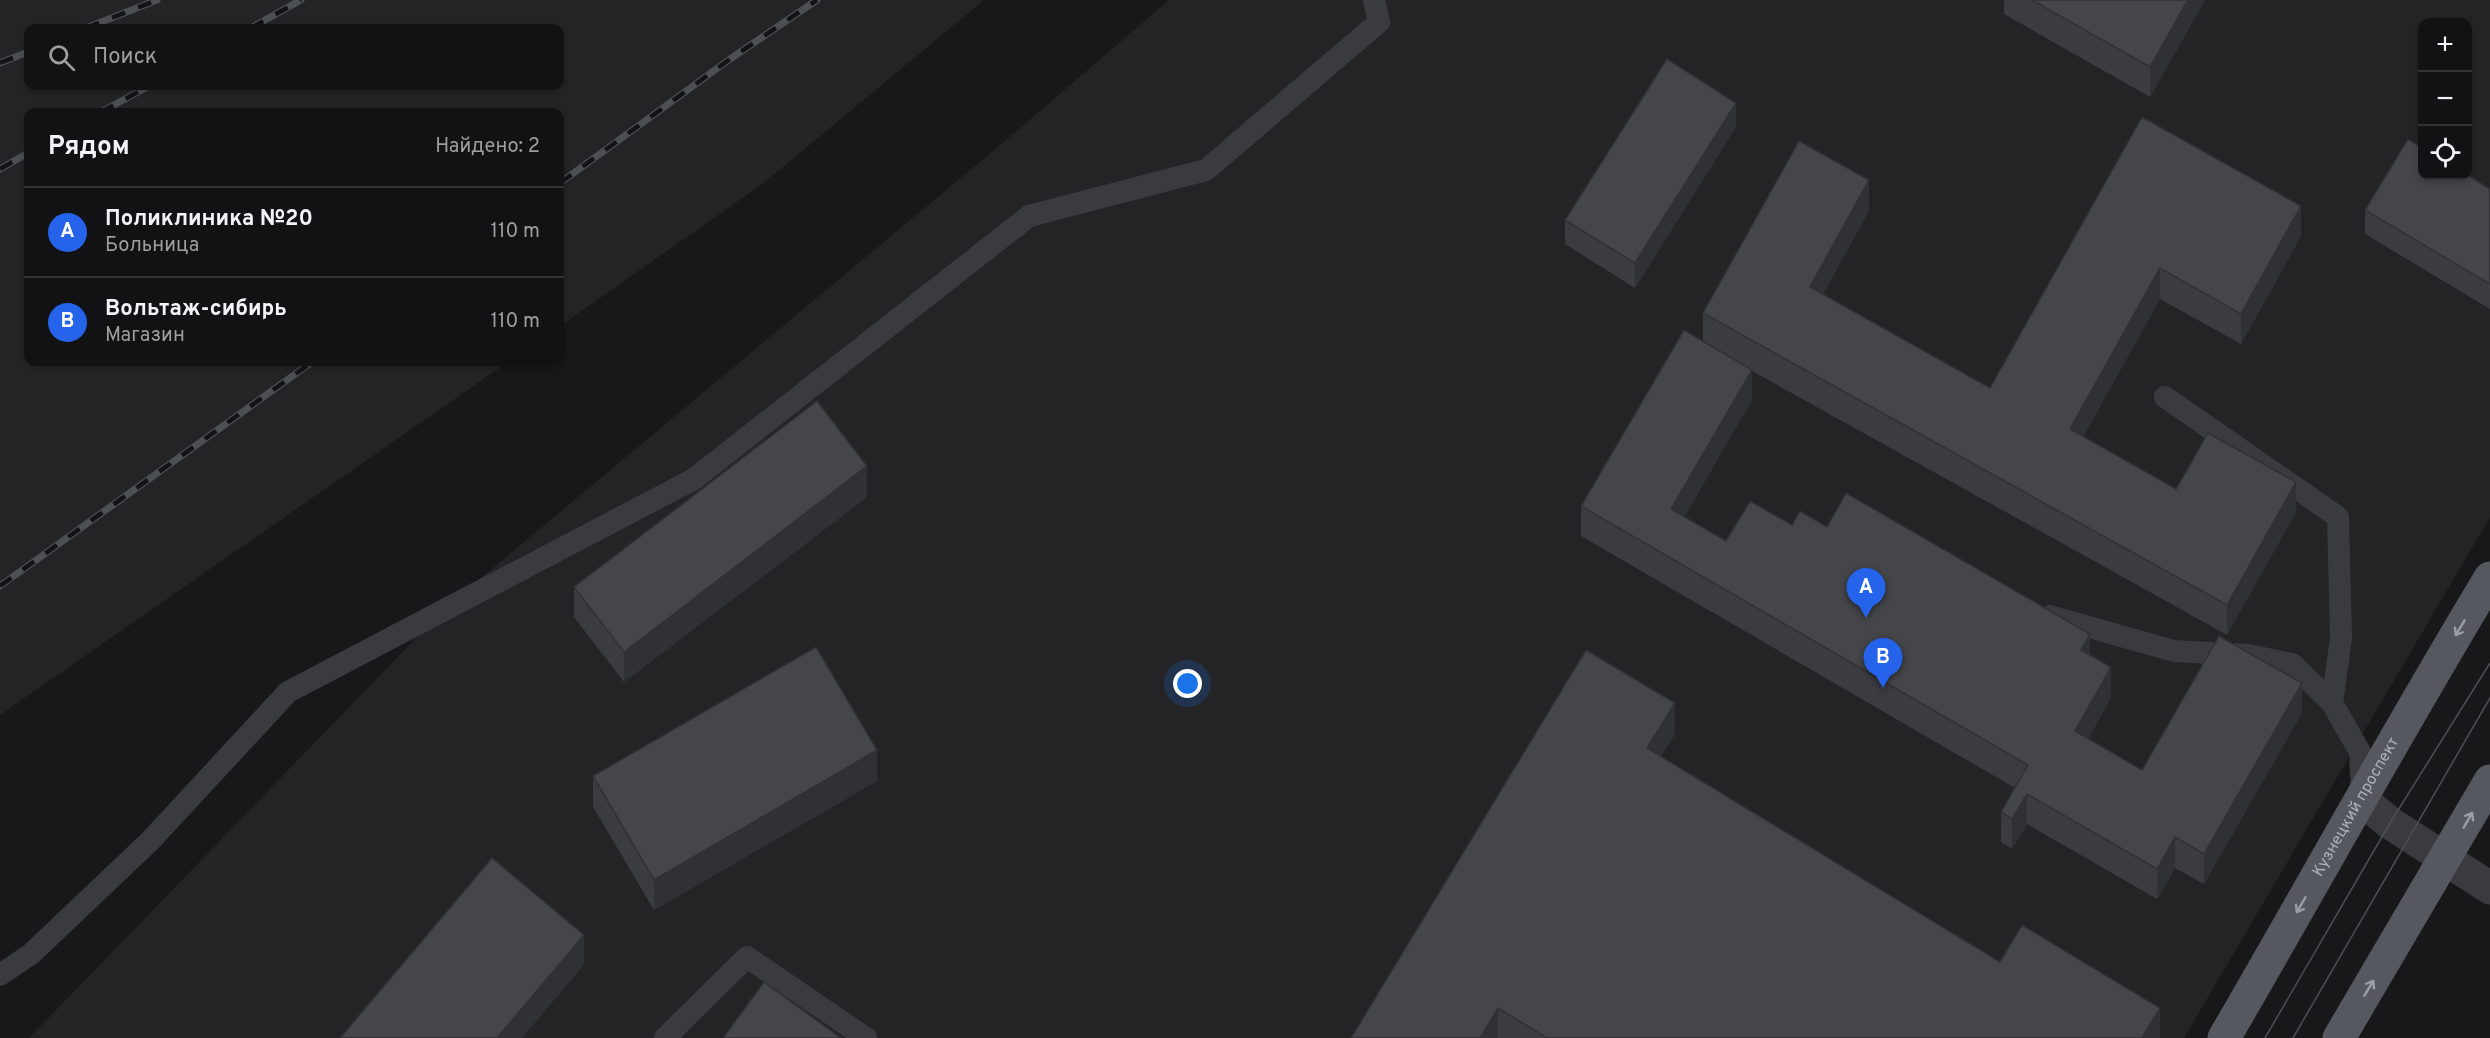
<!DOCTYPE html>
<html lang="ru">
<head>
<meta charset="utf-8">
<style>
  :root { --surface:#121214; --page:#1f2022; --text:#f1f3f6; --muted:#9c9ea0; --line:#313234; --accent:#2563eb }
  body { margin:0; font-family:Overpass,sans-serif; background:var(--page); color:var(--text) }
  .controls { position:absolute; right:18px; top:18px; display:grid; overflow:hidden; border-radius:12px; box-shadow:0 3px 9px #0003 }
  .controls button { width:54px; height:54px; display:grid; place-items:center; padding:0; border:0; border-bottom:2px solid var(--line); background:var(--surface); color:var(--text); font:30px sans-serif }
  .you { position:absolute; left:1188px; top:684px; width:21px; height:21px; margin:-15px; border:4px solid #fff; border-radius:50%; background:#1a73e8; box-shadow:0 0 0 9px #1a73e833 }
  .badge { display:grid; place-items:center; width:39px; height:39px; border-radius:50%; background:var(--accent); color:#fff; font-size:20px; font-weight:700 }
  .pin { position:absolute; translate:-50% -50px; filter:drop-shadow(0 2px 3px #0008) }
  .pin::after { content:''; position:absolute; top:32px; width:21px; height:18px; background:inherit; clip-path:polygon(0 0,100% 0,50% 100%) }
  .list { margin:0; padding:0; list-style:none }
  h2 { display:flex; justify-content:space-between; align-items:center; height:78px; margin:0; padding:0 24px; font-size:26px }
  h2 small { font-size:20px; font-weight:400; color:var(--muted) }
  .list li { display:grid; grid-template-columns:39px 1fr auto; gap:18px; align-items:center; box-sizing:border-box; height:90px; padding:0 24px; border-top:2px solid var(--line) }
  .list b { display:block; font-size:22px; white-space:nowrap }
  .list p { margin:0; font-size:20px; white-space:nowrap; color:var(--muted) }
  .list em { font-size:20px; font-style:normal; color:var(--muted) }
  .icon { flex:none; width:33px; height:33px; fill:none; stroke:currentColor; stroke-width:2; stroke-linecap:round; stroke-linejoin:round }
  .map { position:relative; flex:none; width:2490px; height:1038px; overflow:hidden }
  .search { position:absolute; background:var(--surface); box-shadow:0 3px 9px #0003; left:24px; top:24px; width:540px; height:66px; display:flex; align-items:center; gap:15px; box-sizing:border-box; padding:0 21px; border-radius:12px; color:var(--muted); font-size:22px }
  .panel { position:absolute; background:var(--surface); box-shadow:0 3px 9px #0003; left:24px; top:108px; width:540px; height:258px; border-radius:12px }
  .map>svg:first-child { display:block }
  .built { fill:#242427; fill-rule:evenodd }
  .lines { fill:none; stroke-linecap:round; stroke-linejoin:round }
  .service { stroke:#393b3f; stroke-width:22 }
  .tertiary { stroke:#393b3f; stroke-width:33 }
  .primary { stroke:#55585e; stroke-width:33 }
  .tram { stroke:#4c4f54; stroke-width:1.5 }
  .rail-casing { stroke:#4c4f54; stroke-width:7 }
  .rail { stroke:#131315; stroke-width:4.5; stroke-dasharray:14; stroke-linecap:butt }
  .wall { fill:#3b3c40 }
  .shaded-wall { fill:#303134 }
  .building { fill:#45464a; stroke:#303134; stroke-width:1.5 }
  .oneway { stroke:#9a9fa7 }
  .labels { text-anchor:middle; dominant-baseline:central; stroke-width:6; stroke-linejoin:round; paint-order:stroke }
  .street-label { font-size:16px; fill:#abb1b9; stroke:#131315 }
</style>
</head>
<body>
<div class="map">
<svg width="2490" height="1038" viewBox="0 0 2490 1038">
  <rect width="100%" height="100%" fill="#18181a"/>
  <path class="built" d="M0 0H984L761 185 560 326V112H28V362H508L0 715ZM28 28H560V86H28Z
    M1169 0H2490V517L2184 1038H29L446 607 1006 140ZM2422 22H2468V176H2422Z"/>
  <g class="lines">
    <path class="service" d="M2165 397 2338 517 2341 638 2332 703
      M2050 616 2174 651 2248 655 2292 664 2332 703 2360 752 2362 796
      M0 975 31 954 150 841 288 692 694 479 1029 216 1206 170 1379 22 1374 0
      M665 1038 747 957 866 1038"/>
    <path class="tertiary" d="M2362 800 2390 823 2490 888"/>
    <g class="primary">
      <path id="s1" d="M2224 1038C2313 885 2398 730 2490 578"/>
      <path d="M2339 1038 2490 781"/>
    </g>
    <path class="tram" d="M2265 1038 2390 823 2490 663
      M2293 1038 2490 698"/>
    <defs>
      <path id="rail" d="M86 28 157 0
        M251 28 301 0
        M0 63 28 52
        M101 112 149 86
        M0 169 28 153
        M560 183 730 59 817 0
        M0 586 312 362"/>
    </defs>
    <use href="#rail" class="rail-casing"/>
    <use href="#rail" class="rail"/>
  </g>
  <path class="wall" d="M2004 0H2205L2150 97 2004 14Z
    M2142 117 2301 236 2241 344 2160 299 2083 437 2176 489 2296 512 2227 635 1752 371V400L1684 517 1726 541 1792 525 1827 527 2090 655 2111 698 2088 739 2142 770 2302 713 2204 884 2175 868 2157 899 2027 824 2012 849 2001 842V812L2015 788 1581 536V506L1703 341V313L1869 211 1823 294 1990 388Z
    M1736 127 1635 288 1565 244V220Z
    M2490 189V309L2365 234V210Z
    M867 497 624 682 574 617V587Z
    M1675 734 1661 756 2000 962 2160 1038H1351Z
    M593 776 877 781 654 910 593 807Z"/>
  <path class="shaded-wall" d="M2188 0H2205L2150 97V67Z
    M1736 103V127L1635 288V263Z
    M1869 180V211L1810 317V287Z
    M2301 206V236L2241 344V314Z
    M2160 268V299L2070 460V429Z
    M1752 370V400L1671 540V509Z
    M867 466V497L624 682V652Z
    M2296 482V512L2227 635V605Z
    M2090 634V664L2081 650Z
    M2111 667V698L2075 762V731Z
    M2302 683V713L2204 884V854Z
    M1675 703V734L1647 779V748Z
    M877 750V781L654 910V880Z
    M2027 794V824L2012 849V819Z
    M2175 837V868L2157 899V869Z
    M584 935V965L522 1038H497Z
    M1498 1008V1038H1480Z
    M2160 1008V1038H2142Z"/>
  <path class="building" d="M2032 0H2188L2150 67Z
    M1667 59 1736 103 1635 263 1565 220Z
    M2142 117 2301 206 2241 314 2160 268 2070 429 2176 489 2208 433 2296 482 2227 605 1703 313 1799 141 1869 180 1810 287 1990 388Z
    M2408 139 2422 148V176L2468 175 2490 189V284L2365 210Z
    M1684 330 1752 370 1671 509 1726 541 1750 501 1792 525 1800 511 1827 527 1846 493 2090 634 2081 650 2111 667 2075 731 2142 770 2219 636 2302 683 2204 854 2175 837 2157 869 2027 794 2012 819 2001 812 2028 765 1581 506Z
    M817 401 867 466 624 652 574 587Z
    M816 647 877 750 654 880 593 776Z
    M1586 650 1675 703 1647 748 2000 962 2022 925 2160 1008 2142 1038H1547L1498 1008 1480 1038H1351Z
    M492 858 584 935 497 1038H340Z
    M764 982 841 1038H723Z"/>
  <defs><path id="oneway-shaft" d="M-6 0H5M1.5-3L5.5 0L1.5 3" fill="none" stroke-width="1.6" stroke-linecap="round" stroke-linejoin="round" transform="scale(1.5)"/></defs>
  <g class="oneway">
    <use href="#oneway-shaft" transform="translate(2460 628) rotate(121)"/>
    <use href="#oneway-shaft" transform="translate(2468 820) rotate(-60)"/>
    <use href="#oneway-shaft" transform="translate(2301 905) rotate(120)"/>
    <use href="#oneway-shaft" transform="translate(2369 988) rotate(-59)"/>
  </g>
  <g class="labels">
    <g class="street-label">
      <text stroke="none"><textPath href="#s1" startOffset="266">Кузнецкий проспект</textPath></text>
    </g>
  </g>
</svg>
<div class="controls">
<button>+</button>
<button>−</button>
<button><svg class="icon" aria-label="locate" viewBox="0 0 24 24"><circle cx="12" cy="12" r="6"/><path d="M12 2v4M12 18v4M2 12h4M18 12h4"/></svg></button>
</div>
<div class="you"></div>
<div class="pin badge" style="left:1866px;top:618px">A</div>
<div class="pin badge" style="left:1883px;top:688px">B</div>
<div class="search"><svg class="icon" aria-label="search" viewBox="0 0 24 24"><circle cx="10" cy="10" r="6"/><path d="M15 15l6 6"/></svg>Поиск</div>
<section class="panel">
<h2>Рядом<small>Найдено: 2</small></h2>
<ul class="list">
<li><span class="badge">A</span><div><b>Поликлиника №20</b><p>Больница</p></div><em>110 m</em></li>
<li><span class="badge">B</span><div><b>Вольтаж-сибирь</b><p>Магазин</p></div><em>110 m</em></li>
</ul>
</section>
</div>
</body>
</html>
